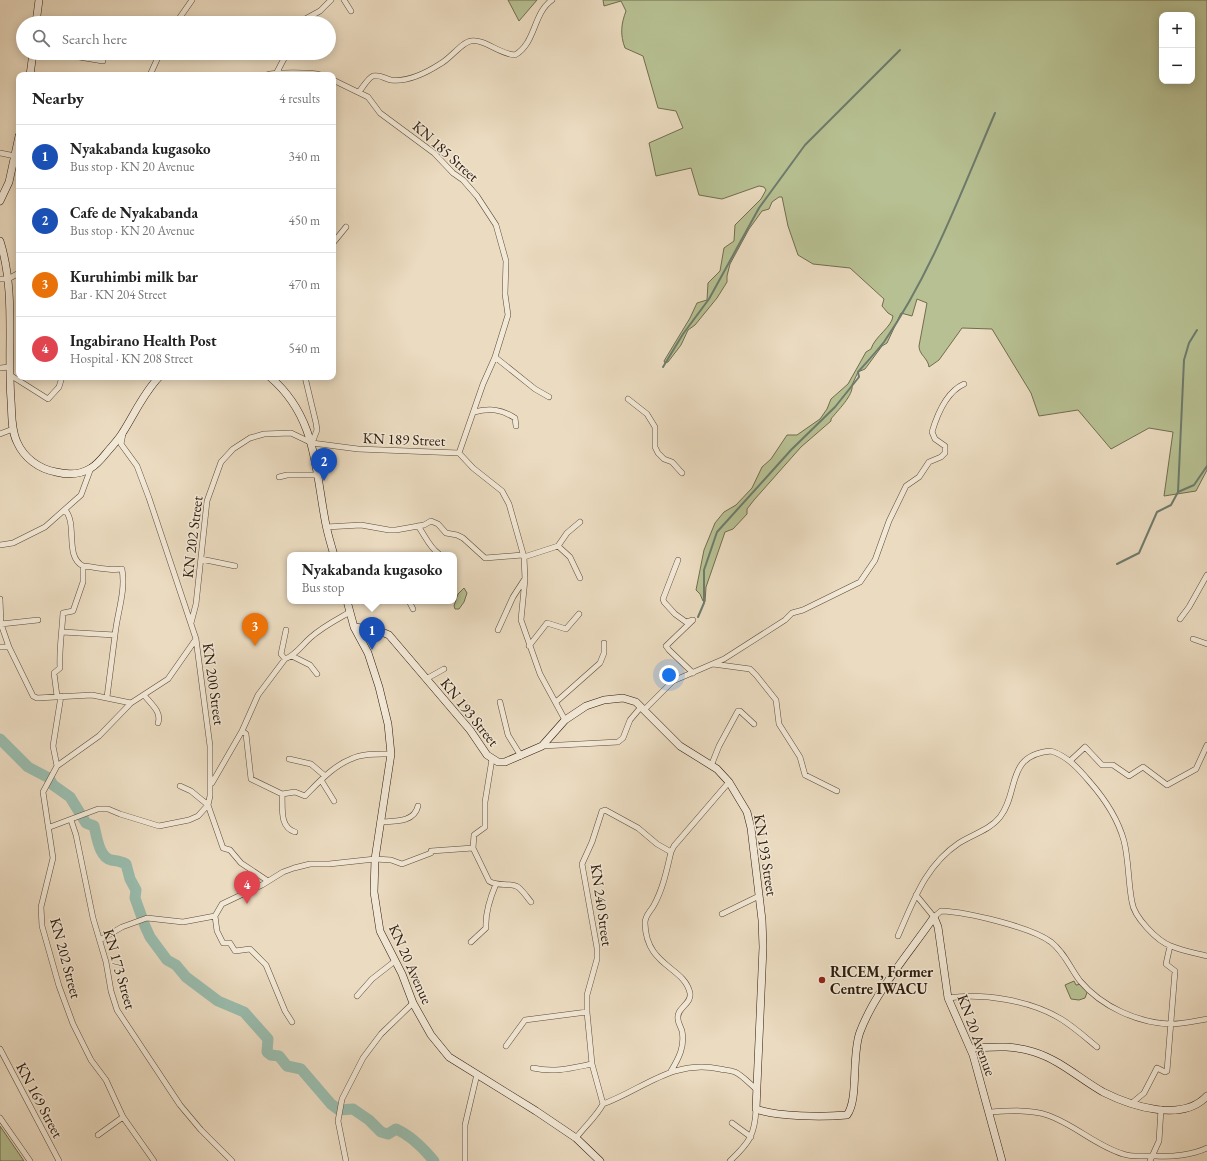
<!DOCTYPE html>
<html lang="en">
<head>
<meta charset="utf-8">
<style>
  :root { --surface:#fff; --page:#f2f2f2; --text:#222; --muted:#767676; --line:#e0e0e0; --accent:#8f2418 }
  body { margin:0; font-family:"EB Garamond",serif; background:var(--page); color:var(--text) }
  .controls { position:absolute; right:12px; top:12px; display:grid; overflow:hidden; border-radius:8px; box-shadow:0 2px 10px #0003 }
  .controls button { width:36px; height:36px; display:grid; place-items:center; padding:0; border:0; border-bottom:1px solid var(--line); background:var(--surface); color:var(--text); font:20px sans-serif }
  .you { position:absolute; left:669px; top:675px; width:14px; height:14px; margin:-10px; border:3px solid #fff; border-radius:50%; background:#1a73e8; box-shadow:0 0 0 6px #1a73e833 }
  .badge { display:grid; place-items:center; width:26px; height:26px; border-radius:50%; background:var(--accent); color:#fff; font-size:13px; font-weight:700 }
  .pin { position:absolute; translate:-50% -33px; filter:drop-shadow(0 1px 2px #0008) }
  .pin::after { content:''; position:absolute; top:21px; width:14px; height:12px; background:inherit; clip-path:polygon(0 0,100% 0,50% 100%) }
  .popup { position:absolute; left:287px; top:552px; width:170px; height:52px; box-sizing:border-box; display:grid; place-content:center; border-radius:8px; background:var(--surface); filter:drop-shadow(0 1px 3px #0005); font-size:13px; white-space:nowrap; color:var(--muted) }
  .popup b { font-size:15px; color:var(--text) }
  .popup::after { content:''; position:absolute; left:50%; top:100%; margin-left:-8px; border:8px solid transparent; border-top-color:var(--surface) }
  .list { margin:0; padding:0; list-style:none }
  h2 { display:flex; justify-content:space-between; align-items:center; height:52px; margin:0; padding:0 16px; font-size:17px }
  h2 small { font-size:13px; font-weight:400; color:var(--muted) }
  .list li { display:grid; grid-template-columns:26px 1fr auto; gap:12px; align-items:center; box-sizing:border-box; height:64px; padding:0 16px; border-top:1px solid var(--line) }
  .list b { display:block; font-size:15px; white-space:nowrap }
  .list p { margin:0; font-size:13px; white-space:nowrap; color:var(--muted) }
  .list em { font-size:13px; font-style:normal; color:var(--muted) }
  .icon { flex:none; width:22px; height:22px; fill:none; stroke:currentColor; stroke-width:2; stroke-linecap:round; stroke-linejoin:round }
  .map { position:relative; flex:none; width:1207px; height:1161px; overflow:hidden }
  .search { position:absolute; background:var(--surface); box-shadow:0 2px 10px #0003; left:16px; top:16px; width:320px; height:44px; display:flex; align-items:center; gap:10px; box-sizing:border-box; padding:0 14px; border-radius:22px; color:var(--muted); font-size:15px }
  .panel { position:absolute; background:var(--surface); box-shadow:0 2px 10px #0003; left:16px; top:72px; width:320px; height:308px; border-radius:8px }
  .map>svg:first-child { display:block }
  .green { fill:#b7c092; stroke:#716c4e; fill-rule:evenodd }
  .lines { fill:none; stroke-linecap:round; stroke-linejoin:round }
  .stream { stroke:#6d7b6c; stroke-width:2 }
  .river { stroke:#99bcad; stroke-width:11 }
  .street-casing { stroke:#5b4a38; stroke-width:6 }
  .secondary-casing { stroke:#2b190b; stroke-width:8 }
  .street { stroke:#f2e8d6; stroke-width:5 }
  .secondary { stroke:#f2e8d6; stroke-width:7 }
  .poi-dot { fill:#8f2418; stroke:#f2e8d6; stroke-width:1.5 }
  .labels { text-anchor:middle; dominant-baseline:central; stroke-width:3; stroke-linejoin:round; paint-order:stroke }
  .street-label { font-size:15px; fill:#2b190b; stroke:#f2e8d6 }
  .poi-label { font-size:15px; font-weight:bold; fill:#2b190b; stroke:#f2e8d6; text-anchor:start }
</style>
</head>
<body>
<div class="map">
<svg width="1207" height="1161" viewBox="0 0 1207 1161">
  <rect width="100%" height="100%" fill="#ebdbc0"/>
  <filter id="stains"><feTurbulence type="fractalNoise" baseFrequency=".005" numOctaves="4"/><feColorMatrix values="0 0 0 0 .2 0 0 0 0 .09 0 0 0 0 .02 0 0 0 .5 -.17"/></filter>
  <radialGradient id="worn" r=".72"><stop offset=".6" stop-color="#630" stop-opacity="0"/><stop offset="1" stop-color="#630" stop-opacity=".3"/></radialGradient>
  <path class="green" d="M508 0H537L519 21Z
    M603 0H1207V470L1196 491 1164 496 1173 432 1149 428 1111 449 1078 410 1039 416 1031 393 992 329 962 328 939 360 929 367C928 358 919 355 919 346L927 303 917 299 912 316 901 313 887 343 882 346 865 369 858 372 852 385C854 395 837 411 831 419V421L801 447 754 500 747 509V514L733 529 725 532 706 587 705 602 703 601 700 594 696 590 704 550 715 523 724 512 736 505 752 488 762 467 771 459 787 435H797L820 419 827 409 831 399 848 384 866 352 871 349C875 336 892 327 893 316L888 313 882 306 884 299 850 268 813 264 798 255 788 226 782 197H779L772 202 769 209 762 211 749 229 730 264 727 276V282L717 298 695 325 688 330 681 345 668 362 665 363 664 361 690 318 697 303 707 300 708 283 720 271 724 248 734 241 735 225 761 199 766 190 764 187 759 186 722 199 699 195 691 168 656 176 649 143 683 128 676 111 658 108 643 56 625 48C620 35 621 24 626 11L621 1 604 6ZM1162 15H1192V81H1162Z
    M464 588 467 593 464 602 459 609H455L454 606 458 594Z
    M1074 981 1076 985 1082 984 1088 990 1085 998 1079 1000 1071 999 1065 985Z
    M0 1126 24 1161H0Z"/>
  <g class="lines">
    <path class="stream" d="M663 367 683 334 709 299 759 208 805 145 900 50
      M1178 492 1184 360 1189 343 1197 330
      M1117 564 1139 553 1157 512 1171 505 1178 492 1194 485 1207 466
      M698 617 704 603V570L717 532 791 450 835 407 859 377 858 372C867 362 876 352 884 342 932 272 962 190 995 113"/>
    <path class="river" d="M0 739 28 767 49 778 53 785 70 797 86 823 94 826C97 837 99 857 111 860 117 861 121 861 126 864L130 879 136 890 135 898 145 926 150 937 167 960 176 965 186 977 218 1001 244 1012 268 1039 267 1052 271 1055 279 1056 287 1066 301 1069 331 1104 339 1110 353 1109 369 1120 381 1132 388 1134 396 1129C410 1135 424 1149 434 1161"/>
    <defs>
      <path id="street" d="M344 0 351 11
        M176 23 192 0
        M298 23 320 11 331 0
        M55 53 103 61
        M277 72 287 53
        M150 75 160 53
        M266 75C275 72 312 72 321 75
        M333 80 368 97 380 113 434 153 453 173 463 180 477 196 496 225 506 261 505 294 508 315 495 357 483 384 459 453
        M359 92C363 87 368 78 373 76 380 74 385 79 391 80 408 82 426 73 440 64 450 59 462 42 471 41 485 39 499 54 515 55 536 43 533 13 552 0
        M0 153 15 156
        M333 243 346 227
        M0 279H8L19 273
        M495 357 535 389 549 397
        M0 368 9 367
        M10 375 48 399 59 387 62 377
        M305 377 316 423 317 430 312 443
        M628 399 647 414 655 427V447L658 453 664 459 672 462 682 473
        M474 412C490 408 501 409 515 418L516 426
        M0 434 13 429
        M279 477 287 475H318
        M418 526C424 534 430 548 438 553
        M326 527 361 525 389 530H396L424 525 431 521 438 524 446 533 457 535 463 538 485 558 522 555
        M0 545 13 543 45 527 81 495 91 468
        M558 546 570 557 580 578
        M524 557 558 546 567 533 580 522
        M201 559 235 566
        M678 560 663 599 664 602 675 614 686 622 693 620 666 646 669 650 693 673
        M83 566C96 567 109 571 122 569 126 592 117 613 115 635
        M0 599 1 624 9 647 33 696 37 698 92 695 131 703
        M409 601 413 609
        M1180 619 1189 607 1207 575
        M191 623 196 604 207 501 221 462 233 449 250 438 264 434 291 433 312 443 358 449 459 453 473 468 502 491 509 504 524 557 525 579 521 620 540 674 565 720
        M1 624 38 620
        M498 630 513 597 524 580
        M62 632 115 635 107 697
        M1193 639 1207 644
        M529 646 547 623 566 629 579 614
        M0 647H9
        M292 656 310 665 317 674
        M285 659 281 654 286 630
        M713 664 750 669 756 675 776 700 779 724 800 757 805 775 837 791
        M426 679 444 669
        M144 695C151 704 162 712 158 723
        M57 696 54 673 60 668C59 649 62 632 63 613L73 611 83 582V566C64 556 78 524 65 510
        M500 702 508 735 521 756
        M556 702 600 663 604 653V643
        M644 710 673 681 724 659 785 620 792 613 803 610 860 582 875 560 889 521 906 486 919 477 929 462 941 457 945 453V446L935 439 932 432C937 415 946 392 964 384
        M242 731 246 734 251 779 282 794 295 792 305 796C318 783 333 766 351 759 363 753 379 754 391 754
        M542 746 618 742 623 738 630 720 641 707
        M289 759 311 764 325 776
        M492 759 485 802V827L474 835 473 848 489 881C497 887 509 882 518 887 523 891 527 897 531 902
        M1070 761 1085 747 1102 765H1113L1129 776 1143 767 1167 785 1196 769 1207 745
        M57 766 53 746 61 696
        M711 766 719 746 738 711H740L754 724
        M321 780 334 801
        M212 783 242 731 258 695 285 659C296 655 301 646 310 638 322 627 336 620 350 612
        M180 786 191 791 208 805 223 848 230 850 241 863 268 881
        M282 794C283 808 279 827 295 832
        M71 820 76 835 93 918 106 962 111 991 117 1010 180 1105 201 1130 232 1161
        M380 822C394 821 414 823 418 806
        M50 827 98 809H108L120 814 159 826 189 820 198 816 208 805 210 796V746L196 639 149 498 137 466 121 444 123 434
        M671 852C667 869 663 889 654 905 651 911 645 915 645 923 646 967 684 966 690 993 692 1004 676 1008 678 1019 678 1023 681 1027 682 1031 685 1046 679 1058 671 1071
        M916 895 934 917 941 911C967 912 1031 927 1051 942 1065 953 1070 968 1080 981 1102 1007 1138 1023 1171 1024 1183 1024 1195 1021 1207 1019
        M722 914 759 896
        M215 916 217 931 223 943H230L235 951 250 949 266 965 285 1011 292 1022
        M898 936C914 900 925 866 959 843 971 835 990 830 1000 817 1020 791 1005 755 1051 751 1067 756 1078 768 1089 781 1104 798 1118 819 1124 841 1129 861 1128 882 1132 902 1134 917 1157 941 1171 946 1183 951 1195 953 1207 956
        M100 940 122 927 147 918 183 922 215 916 222 904 262 885 283 872 294 868 310 864H329L375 859 391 860 402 864 431 853V851L473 848
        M471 942 486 928C485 912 490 898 496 884
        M357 996 372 979 395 961
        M948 998C983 993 1030 1000 1061 1019 1074 1027 1085 1037 1097 1047
        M506 1046 525 1020 587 1012
        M0 1049 59 1161
        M533 1068C554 1073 572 1068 592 1064
        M1132 1103 1144 1093 1157 1068 1165 1072 1167 1071 1175 971 1166 964 1170 946
        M603 1104 592 1064 587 1012V995L597 959V948L582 864 592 842 602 811 605 810 638 828 657 844 671 852 674 846 729 782
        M990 1112C1007 1111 1030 1109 1047 1115 1074 1124 1096 1146 1123 1154 1135 1158 1145 1155 1156 1156 1172 1157 1193 1155 1207 1148
        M0 1118 30 1161
        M732 1123 751 1137
        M98 1135 123 1117
        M576 1138C585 1126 596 1117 603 1104 644 1089 672 1059 720 1069 724 1070 730 1070 735 1072 742 1075 750 1084 756 1089
        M154 1161 123 1117 106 1080 91 1060 73 1024 59 986 42 926 41 907 53 858 43 792 57 766 99 736 131 703 168 679 196 639
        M346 1161 338 1121 342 1099 363 1058 381 1034 413 1003
        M465 1161V1125L477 1074
        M730 1161C749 1143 755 1135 756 1109
        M1150 1161 1159 1141 1161 1109"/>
      <path id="secondary" d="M36 23 39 0
        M30 75 33 53
        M0 201 9 182 19 136
        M0 241C16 292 7 347 11 400 12 414 11 430 17 442 24 458 39 469 56 472 68 475 80 475 91 468 98 464 103 457 108 451 113 445 119 439 123 432 135 413 143 394 159 377
        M270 377C317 417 315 470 326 525 328 535 331 545 334 555
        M347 601 354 627 368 653 379 687 388 724 391 754 375 859 374 892 380 931 402 974 413 1003 431 1035 449 1057 536 1111 576 1138 600 1161
        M354 627 377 630 389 635 470 730 487 755 498 762H505L542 746 565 720 586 706 604 700 623 698 636 702 680 746 717 769 729 782 747 812 751 828 762 920 763 947 756 1109C777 1117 824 1117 847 1115 859 1099 851 1056 860 1032 875 992 910 952 934 917
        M934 917 938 927 948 998 973 1055 1002 1161
        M971 1048C993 1047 1013 1045 1034 1052 1060 1060 1080 1079 1103 1092 1131 1106 1182 1123 1207 1096"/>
    </defs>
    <use href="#street" class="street-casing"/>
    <use href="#secondary" class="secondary-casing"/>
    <use href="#street" class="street"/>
    <use href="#secondary" class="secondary"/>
  </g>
  <circle class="poi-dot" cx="822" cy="980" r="4"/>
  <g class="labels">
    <g class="street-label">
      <text transform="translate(446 151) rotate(42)">KN 185 Street</text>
      <text transform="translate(404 439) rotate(2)">KN 189 Street</text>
      <text transform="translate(192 537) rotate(-83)">KN 202 Street</text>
      <text transform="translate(214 684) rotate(82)">KN 200 Street</text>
      <text transform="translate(470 712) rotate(51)">KN 193 Street</text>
      <text transform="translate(766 855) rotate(81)">KN 193 Street</text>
      <text transform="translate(602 905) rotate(82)">KN 240 Street</text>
      <text transform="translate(66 958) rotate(75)">KN 202 Street</text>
      <text transform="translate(411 964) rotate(66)">KN 20 Avenue</text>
      <text transform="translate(120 969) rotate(74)">KN 173 Street</text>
      <text transform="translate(977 1035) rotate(70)">KN 20 Avenue</text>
      <text transform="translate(40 1100) rotate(62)">KN 169 Street</text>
    </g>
    <g class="poi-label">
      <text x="830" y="971">RICEM, Former<tspan x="830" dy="17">Centre IWACU</tspan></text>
    </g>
  </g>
  <rect width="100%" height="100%" filter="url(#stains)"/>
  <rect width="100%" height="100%" fill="url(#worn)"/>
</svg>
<div class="controls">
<button>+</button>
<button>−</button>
</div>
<div class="you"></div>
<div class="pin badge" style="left:372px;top:650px;background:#1a4fb4">1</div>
<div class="popup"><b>Nyakabanda kugasoko</b>Bus stop</div>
<div class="pin badge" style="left:324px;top:481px;background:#1a4fb4">2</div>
<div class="pin badge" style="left:255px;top:646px;background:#e8710a">3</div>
<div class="pin badge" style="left:247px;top:904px;background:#e0444e">4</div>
<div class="search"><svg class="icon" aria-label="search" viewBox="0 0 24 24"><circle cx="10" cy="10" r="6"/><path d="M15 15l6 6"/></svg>Search here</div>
<section class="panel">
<h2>Nearby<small>4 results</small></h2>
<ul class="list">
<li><span class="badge" style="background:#1a4fb4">1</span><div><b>Nyakabanda kugasoko</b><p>Bus stop · KN 20 Avenue</p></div><em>340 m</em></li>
<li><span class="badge" style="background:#1a4fb4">2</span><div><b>Cafe de Nyakabanda</b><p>Bus stop · KN 20 Avenue</p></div><em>450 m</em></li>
<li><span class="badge" style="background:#e8710a">3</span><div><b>Kuruhimbi milk bar</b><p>Bar · KN 204 Street</p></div><em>470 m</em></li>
<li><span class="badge" style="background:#e0444e">4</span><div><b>Ingabirano Health Post</b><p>Hospital · KN 208 Street</p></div><em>540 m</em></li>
</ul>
</section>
</div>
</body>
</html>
